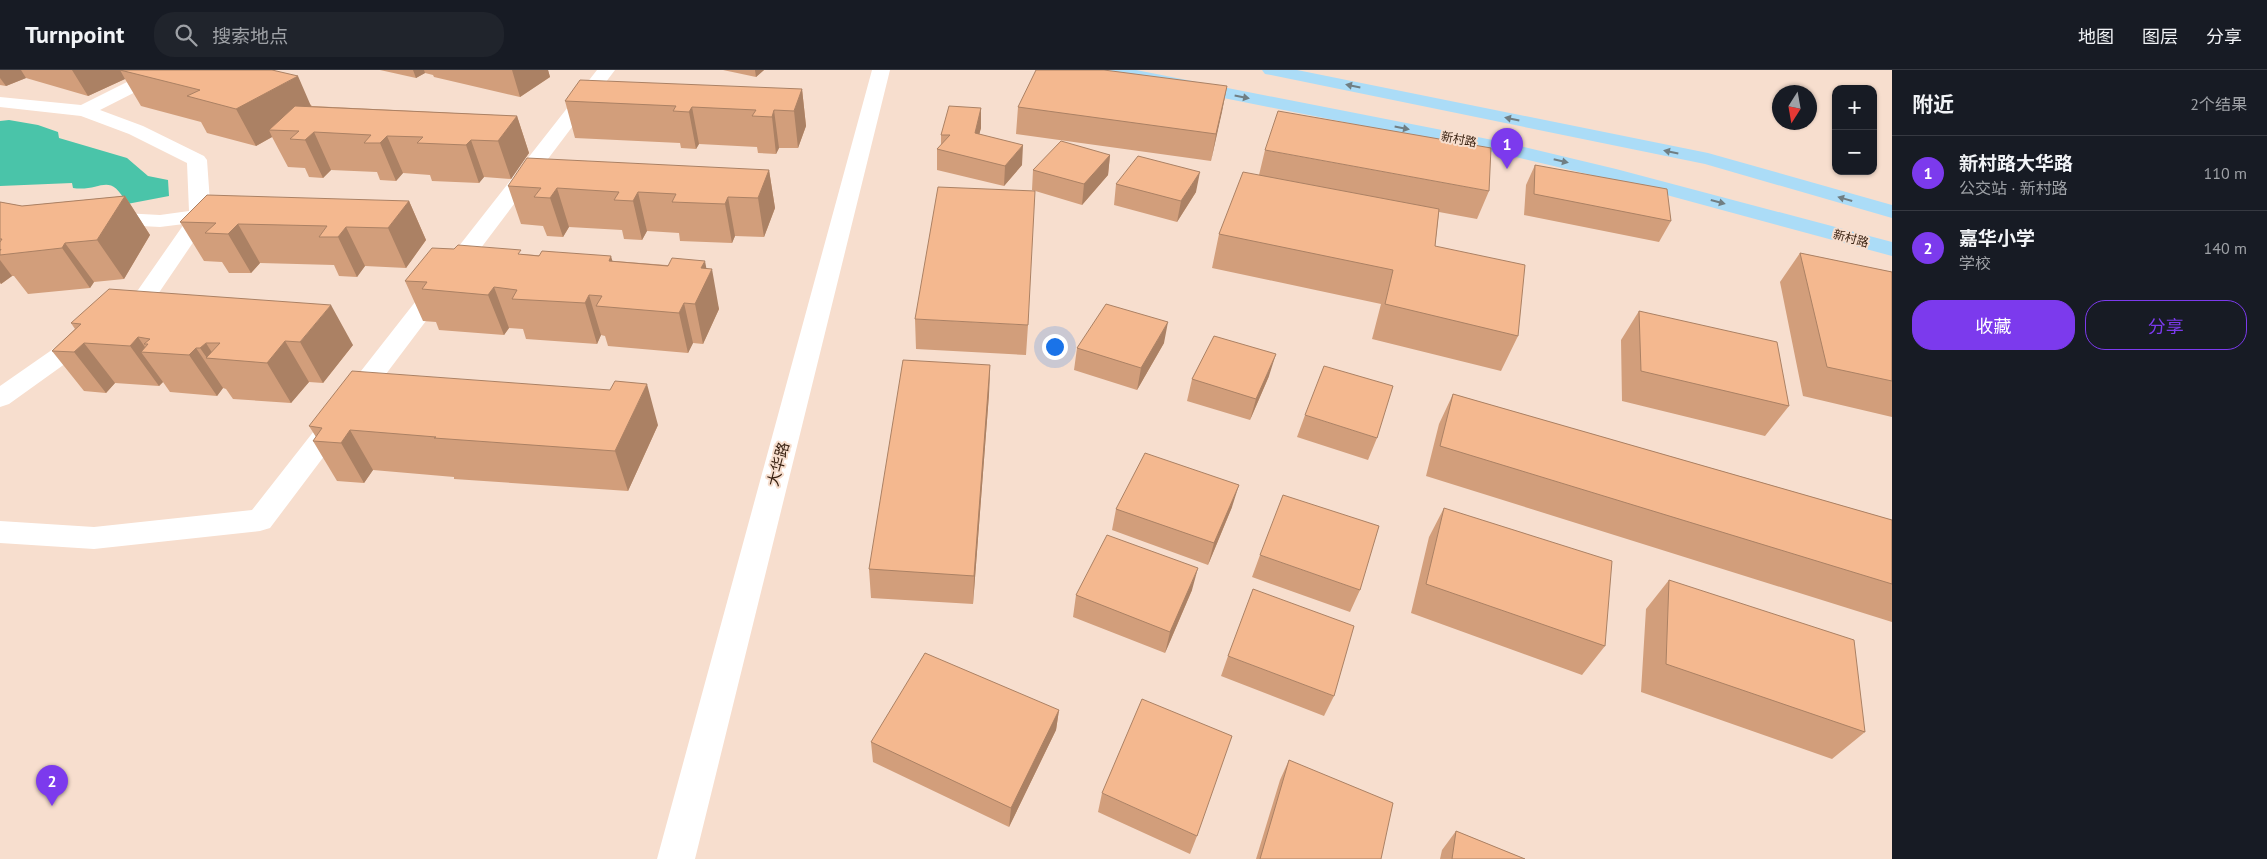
<!DOCTYPE html>
<html lang="zh">
<head>
<meta charset="utf-8">
<style>
  :root { --surface:#171b24; --page:#20242c; --text:#f1f3f6; --muted:#9ea1a6; --line:#363941; --accent:#7c3aed }
  body { margin:0; font-family:"PT Sans","Noto Sans SC",sans-serif; background:var(--page); color:var(--text) }
  .controls { position:absolute; right:15px; top:15px; display:grid; overflow:hidden; border-radius:10px; box-shadow:0 1px 4px #0004 }
  .controls button { width:45px; height:45px; display:grid; place-items:center; padding:0; border:0; border-bottom:1px solid var(--line); background:var(--surface); color:var(--text); font:25px sans-serif }
  .compass { position:absolute; left:1772px; top:15px; width:45px; height:45px; border-radius:50%; background:var(--surface); box-shadow:0 1px 4px #0004; rotate:191deg }
  .you { position:absolute; left:1054px; top:276px; width:18px; height:18px; margin:-12px; border:4px solid #fff; border-radius:50%; background:#1a73e8; box-shadow:0 0 0 8px #1a73e833 }
  .badge { display:grid; place-items:center; width:32px; height:32px; border-radius:50%; background:var(--accent); color:#fff; font-size:16px; font-weight:700 }
  .pin { position:absolute; translate:-50% -41px; filter:drop-shadow(0 1px 2px #0008) }
  .pin::after { content:''; position:absolute; top:26px; width:18px; height:15px; background:inherit; clip-path:polygon(0 0,100% 0,50% 100%) }
  .list { margin:0; padding:0; list-style:none }
  h2 { display:flex; justify-content:space-between; align-items:center; height:65px; margin:0; padding:0 20px; font-size:21px }
  h2 small { font-size:16px; font-weight:400; color:var(--muted) }
  .list li { display:grid; grid-template-columns:32px 1fr auto; gap:15px; align-items:center; box-sizing:border-box; height:75px; padding:0 20px; border-top:1px solid var(--line) }
  .list b { display:block; font-size:19px; white-space:nowrap }
  .list p { margin:0; font-size:16px; white-space:nowrap; color:var(--muted) }
  .list em { font-size:16px; font-style:normal; color:var(--muted) }
  .actions { display:flex; gap:10px; padding:15px 20px }
  .actions a { flex:1; padding:11px 0; border:1px solid var(--accent); border-radius:20px; text-align:center; font-size:18px; color:var(--accent) }
  .actions .main { background:var(--accent); color:#fff }
  .icon { flex:none; width:28px; height:28px; fill:none; stroke:currentColor; stroke-width:2; stroke-linecap:round; stroke-linejoin:round }
  .map { position:relative; flex:none; width:1892px; height:789px; overflow:hidden }
  header { display:flex; align-items:center; gap:30px; box-sizing:border-box; height:70px; padding:0 25px; background:var(--surface); border-bottom:1px solid var(--line) }
  header strong { font-size:24px }
  nav { display:flex; gap:28px; margin-inline-start:auto; font-size:18px }
  .search { width:350px; height:45px; background:var(--page); display:flex; align-items:center; gap:12px; box-sizing:border-box; padding:0 18px; border-radius:20px; color:var(--muted); font-size:19px }
  main { display:flex }
  aside { flex:1; background:var(--surface) }
  .map>svg:first-child { display:block }
  .water { fill:#4ac4a9 }
  .lines { fill:none; stroke-linecap:round; stroke-linejoin:round }
  .minor { fill:#fff; fill-rule:evenodd }
  .major { fill:#abdcf7; fill-rule:evenodd }
  .wall { fill:#d29e7b }
  .shaded-wall { fill:#ab8164 }
  .building { fill:#f4b88f; stroke:#ab8164 }
  .oneway { fill:#707e83 }
  .labels { text-anchor:middle; dominant-baseline:central; stroke-width:4; stroke-linejoin:round; paint-order:stroke }
  .far-street-label { font-size:12px; fill:#361f0f; stroke:#f7dece }
  .street-label { font-size:15px; fill:#361f0f; stroke:#f7dece }
</style>
</head>
<body>
<header>
<strong>Turnpoint</strong>
<div class="search"><svg class="icon" aria-label="search" viewBox="0 0 24 24"><circle cx="10" cy="10" r="6"/><path d="M15 15l6 6"/></svg>搜索地点</div>
<nav><a>地图</a><a>图层</a><a>分享</a></nav>
</header>
<main>
<div class="map">
<svg width="1892" height="789" viewBox="0 0 1892 789">
  <rect width="100%" height="100%" fill="#f7dece"/>
  <path class="water" d="M9 50 38 55 58 62 59 68 127 88 148 106 168 110 169 126 127 134C109 100 102 122 73 118L72 113 0 116V51Z"/>
  <g class="lines">
    <path class="minor" d="M151 0H174L171 4 100 40 143 56 204 86 207 90 211 146 154 230 9 334 0 337V316L138 220 184 154 160 157 104 154 96 153 93 148 96 143 104 142 160 145 189 141 187 93 129 64 81 46 0 37V27L81 35Z
      M597 0H615L270 458 260 461 94 479 0 473V451L94 457 252 440Z
      M872 0H890L695 789H657Z"/>
    <path class="major" d="M1100 0H1136L1503 72 1616 99 1892 172V186L1604 108 1503 84 1109 5 1103 4Z
      M1262 0H1297L1708 83 1892 135V148L1705 94 1271 5 1265 4Z"/>
  </g>
  <path class="wall" d="M0 0H272L312 36 517 46 529 83 511 109 484 107 479 113 432 111 430 105 403 103 396 111 380 110 377 102 331 100 323 108 309 107 305 98 288 97 272 67 256 76 207 63 201 52 141 36 125 9 88 26 26 8 6 16 0 15Z
    M380 0H548L550 7 520 27 434 7 433 5 425 3 416 8Z
    M723 0H764L756 7Z
    M1227 16 1211 91 1016 64 1018 37Z
    M802 19 806 56 798 78H779L776 84 758 83 757 77 699 74 696 79 681 78 680 73 575 68 565 31Z
    M981 38V58L979 64 1022 95 1004 116 937 100V79L941 75V65Z
    M1265 80 1489 121 1477 149 1439 142 1435 176 1518 266 1501 301 1372 269 1381 234 1212 198 1219 164 1259 105Z
    M1110 85 1108 105 1082 135 1032 120 1033 100Z
    M1535 95 1671 151 1659 172 1524 145 1526 115Z
    M769 100 775 138 764 167 735 166 732 173 680 171 679 163 647 161 642 170 624 169 622 160 569 157 563 167 547 166 543 156 521 154 508 116Z
    M1116 114 1196 122 1177 152 1114 135Z
    M125 126 150 165 124 209 94 212 90 218 28 224 14 206H12L1 214 0 213V132L22 136Z
    M409 131 426 170 406 198 365 196 357 207 339 206 334 195 260 193 251 203H229L222 192 204 191 180 152Z
    M1800 183 1892 202V347L1803 326 1780 212Z
    M522 184 706 198 719 239 703 274 693 273 688 283 608 276 605 266 601 265 597 274 526 269 523 259 509 258 504 265 439 260 436 252 423 251 405 211Z
    M1639 241 1789 336 1765 366 1622 331 1621 270Z
    M915 249 1028 255 1026 285 916 279Z
    M71 253 353 275 323 313 309 312 291 333 233 329 226 319 223 318 217 326 170 322 163 312 159 316 115 313 106 323 84 321 52 281 75 259Z
    M1164 273 1137 320 1074 300 1077 278Z
    M990 295 989 324 973 534 871 528 869 499Z
    M1269 306 1250 350 1187 331 1192 309Z
    M1453 324 1892 450V552L1426 406 1439 354Z
    M1305 345 1377 368 1368 390 1297 367Z
    M658 355 628 421 454 409V407L373 400 364 413 337 411 313 371 316 367 309 356Z
    M1232 437 1208 495 1112 460 1116 439Z
    M1444 438 1605 576 1582 605 1411 543 1429 467Z
    M1260 485 1360 520 1350 542 1252 507Z
    M1669 510 1865 662 1832 689 1641 622 1646 539Z
    M1192 520 1165 583 1073 547 1076 525Z
    M1228 586 1334 626 1324 646 1221 606Z
    M1059 640 1056 660 1009 757 873 692 871 672Z
    M1289 690 1381 789H1256L1280 710Z
    M1102 723 1197 766 1190 784 1098 742Z
    M1456 761 1525 789H1440L1442 780Z"/>
  <path class="shaded-wall" d="M0 0H21L26 8 6 16 0 8Z
    M72 0H120L125 9 88 26Z
    M413 0H424L425 3 416 8Z
    M512 0H548L550 7 520 27Z
    M755 0H764L756 7Z
    M298 6 314 43 269 60 272 67 256 76 236 39Z
    M1227 16 1222 42 1211 91 1216 64Z
    M802 19 806 56 798 78 794 41Z
    M692 37 699 74 696 79 689 42Z
    M981 38V58L974 84 975 63Z
    M774 40 779 78 776 84 772 47Z
    M517 46 529 83 511 109 498 71Z
    M314 62 331 100 323 108 305 70Z
    M387 66 403 103 396 111 380 73Z
    M471 70 484 107 479 113 466 75Z
    M1023 75 1022 95 1004 116 1005 96Z
    M1110 85 1108 105 1082 135 1084 114Z
    M769 100 775 138 764 167 758 128Z
    M1200 102 1196 122 1177 152 1181 131Z
    M557 118 569 157 563 167 550 128Z
    M638 122 647 161 642 170 633 131Z
    M125 126 150 165 124 209 97 170Z
    M728 127 735 166 732 173 725 134Z
    M409 131 426 170 406 198 388 158Z
    M238 154 260 193 251 203 228 164Z
    M346 157 365 196 357 207 338 167Z
    M65 173 94 212 90 218 62 178Z
    M611 186 622 225 609 191Z
    M0 190 12 206 1 214 0 212Z
    M705 191 708 207 712 199 719 239 703 274 695 234 701 198Z
    M494 217 509 258 504 265 488 225Z
    M589 225 601 265 597 274 585 233Z
    M684 233 693 273 688 283 679 243Z
    M331 235 353 275 323 313 300 272Z
    M1168 252 1164 273 1137 320 1141 298Z
    M138 267 149 283 141 282 163 312 159 316 130 276Z
    M285 271 309 312 291 333 267 293Z
    M84 273 115 313 106 323 74 282Z
    M206 273 216 289 207 288 200 278Z
    M196 278 223 318 217 326 189 285Z
    M1276 284 1269 306 1250 350 1256 329Z
    M990 295 989 324 973 534 974 506Z
    M647 314 658 355 628 421 615 381Z
    M350 360 373 400 364 413 341 373Z
    M1239 415 1232 437 1208 495 1214 473Z
    M1198 498 1192 520 1165 583 1170 562Z
    M1059 640 1056 660 1009 757 1011 738Z"/>
  <path class="building" d="M120 0H272L298 6 236 39 187 26 200 20Z
    M1036 0H1104L1227 16 1216 64 1018 37Z
    M580 10 802 19 794 41 774 40 772 47 752 46 756 40 692 37 689 42 673 41 676 36 565 31Z
    M295 36 517 46 498 71 471 70 466 75 417 73 423 67 387 66 380 73H364L371 65 314 62 305 70 290 69 299 61 269 60Z
    M949 36 981 38 975 63 1023 75 1005 96 937 79 950 65H941Z
    M1278 41 1491 78 1489 121 1265 80Z
    M1061 71 1110 85 1084 114 1033 100Z
    M1138 86 1200 102 1181 131 1116 114Z
    M527 88 769 100 758 128 728 127 725 134 672 132 676 124 638 122 633 131 614 130 619 122 557 118 550 128 534 127 541 118 508 116Z
    M1535 95 1667 119 1671 151 1534 124Z
    M1243 102 1439 139 1435 176 1525 195 1518 266 1385 234 1393 200 1219 164Z
    M938 117 1035 121 1028 255 915 249Z
    M207 125 409 131 388 158 346 157 338 167H319L327 156 238 154 228 164 205 163 216 153 180 152Z
    M125 126 97 170 65 173 62 178 0 185V181L1 179 0 180V172L2 169H0V132L22 136Z
    M458 175 521 180 518 184 539 186 542 181 611 186 609 191 668 196 672 188 705 191 701 198 712 199 695 234 684 233 679 243 596 236 602 226 589 225 585 233 512 229 517 220 494 217 488 225 422 219 427 212 405 211 432 178 454 179Z
    M1800 183 1892 202V311L1827 297Z
    M109 219 331 235 300 272 285 271 267 293 206 288 220 273H206L200 278H196L189 285 141 282 148 274H144L150 269 138 267 130 276 84 273 74 282 52 281 81 254 71 253Z
    M1106 234 1168 252 1141 298 1077 278Z
    M1639 241 1777 272 1789 336 1641 301Z
    M1214 266 1276 284 1256 329 1192 309Z
    M903 290 990 295 974 506 869 499Z
    M1324 296 1393 316 1377 368 1305 345Z
    M352 301 610 320 615 311 647 314 615 381 434 368 436 367 350 360 341 373 313 371 322 358 309 356Z
    M1453 324 1892 450V514L1440 376Z
    M1145 383 1239 415 1214 473 1116 439Z
    M1283 425 1379 456 1360 520 1260 485Z
    M1444 438 1612 491 1605 576 1426 514Z
    M1107 465 1198 498 1170 562 1076 525Z
    M1669 510 1854 570 1865 662 1666 594Z
    M1253 519 1354 556 1334 626 1228 586Z
    M925 583 1059 640 1011 738 871 672Z
    M1142 629 1232 666 1197 766 1102 723Z
    M1289 690 1393 733 1381 789H1260Z
    M1456 761 1525 789H1452Z"/>
  <defs><path id="oneway-solid" d="M-6-.8H1V-3.2L6.5 0L1 3.2V.8H-6Z" transform="scale(1.25)"/></defs>
  <g class="oneway">
    <use href="#oneway-solid" transform="translate(1353 16) rotate(-168)"/>
    <use href="#oneway-solid" transform="translate(1242 27) rotate(11)"/>
    <use href="#oneway-solid" transform="translate(1512 49) rotate(-168)"/>
    <use href="#oneway-solid" transform="translate(1402 58) rotate(11)"/>
    <use href="#oneway-solid" transform="translate(1671 82) rotate(-168)"/>
    <use href="#oneway-solid" transform="translate(1561 91) rotate(13)"/>
    <use href="#oneway-solid" transform="translate(1845 129) rotate(-164)"/>
    <use href="#oneway-solid" transform="translate(1718 132) rotate(15)"/>
  </g>
  <g class="labels">
    <g class="far-street-label">
      <text transform="translate(1459 69) rotate(11)">新村路</text>
      <text transform="translate(1851 168) rotate(15)">新村路</text>
    </g>
    <g class="street-label">
      <text transform="translate(778 394) rotate(-75)">大华路</text>
    </g>
  </g>
</svg>
<div class="controls">
<button>+</button>
<button>−</button>
</div>
<svg class="compass" viewBox="-18 -18 36 36"><path d="M0-13l5 13h-10z" fill="#e53935"/><path d="M0 13l5-13h-10z" fill="#9ea1a6"/></svg>
<div class="you"></div>
<div class="pin badge" style="left:1507px;top:99px">1</div>
<div class="pin badge" style="left:52px;top:736px">2</div>
</div>
<aside>
<h2>附近<small>2个结果</small></h2>
<ul class="list">
<li><span class="badge">1</span><div><b>新村路大华路</b><p>公交站 · 新村路</p></div><em>110 m</em></li>
<li><span class="badge">2</span><div><b>嘉华小学</b><p>学校</p></div><em>140 m</em></li>
</ul>
<div class="actions"><a class="main">收藏</a><a>分享</a></div>
</aside>
</main>
</body>
</html>
